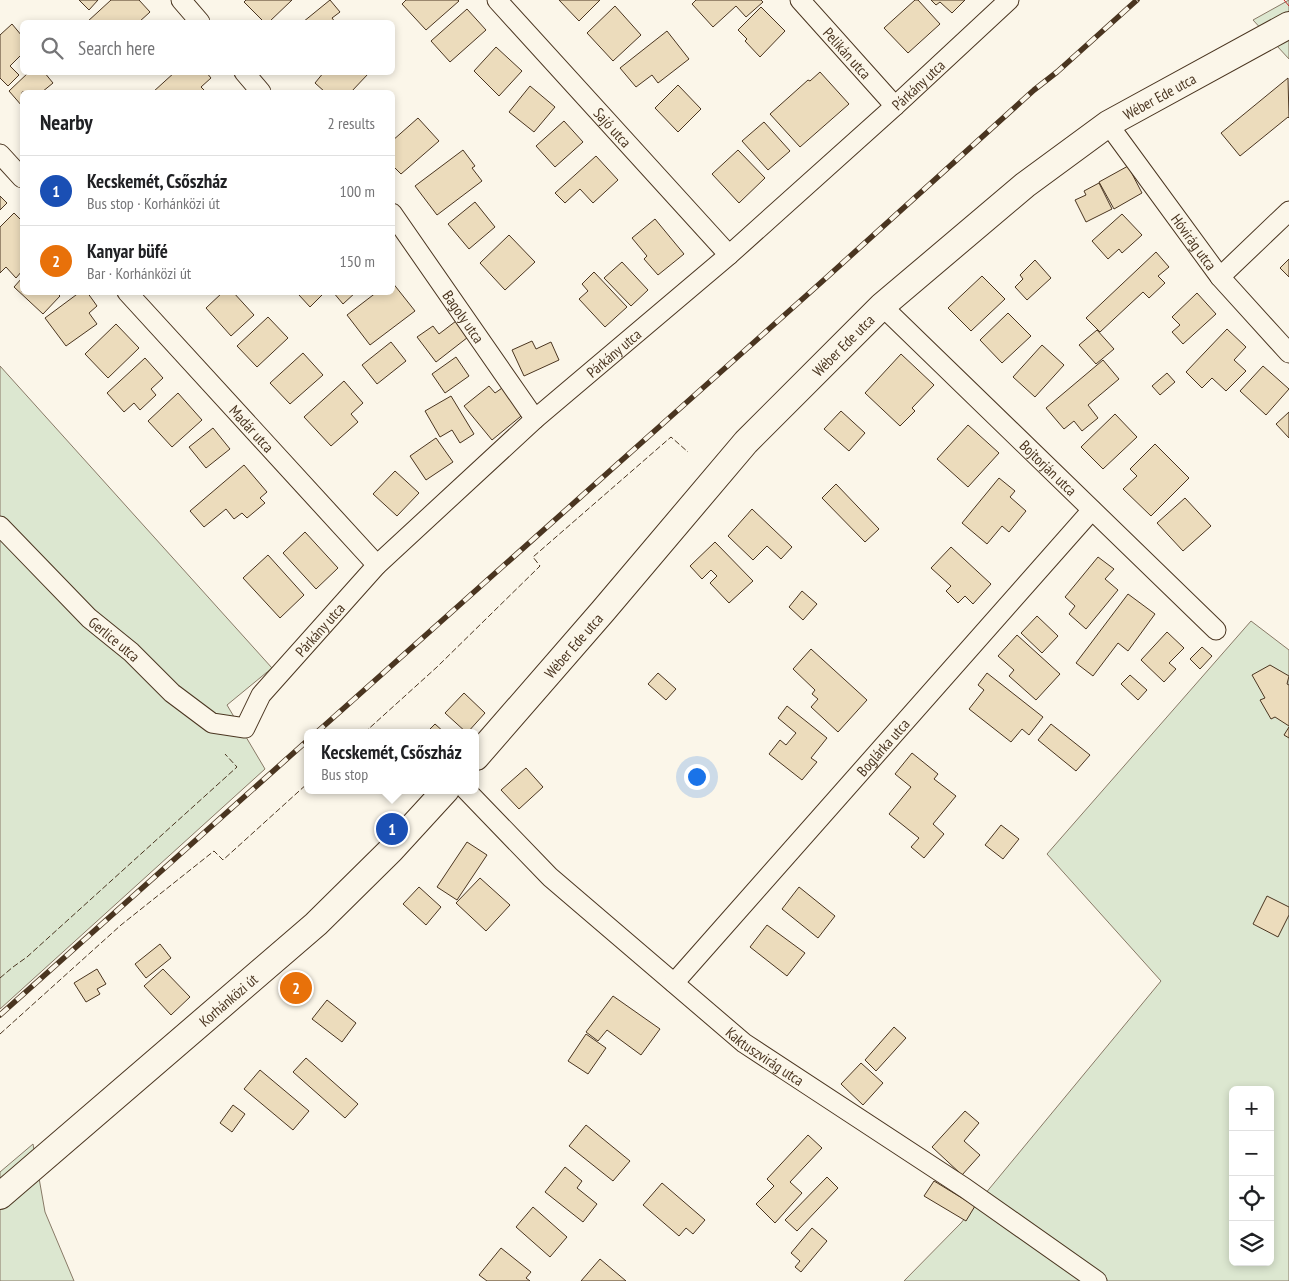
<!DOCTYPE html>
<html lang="en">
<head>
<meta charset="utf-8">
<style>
  :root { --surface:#fff; --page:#f2f2f2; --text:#202124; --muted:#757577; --line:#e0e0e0; --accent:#c62828 }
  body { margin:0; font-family:"PT Sans Narrow",sans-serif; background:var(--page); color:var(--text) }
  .controls { position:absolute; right:15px; bottom:15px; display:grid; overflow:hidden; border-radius:8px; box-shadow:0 2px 8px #0003 }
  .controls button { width:45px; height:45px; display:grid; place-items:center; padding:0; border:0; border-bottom:1px solid var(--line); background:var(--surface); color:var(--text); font:25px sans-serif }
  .you { position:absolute; left:696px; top:776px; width:18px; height:18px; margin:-12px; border:4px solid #fff; border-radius:50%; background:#1a73e8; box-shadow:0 0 0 8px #1a73e833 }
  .badge { display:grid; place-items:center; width:32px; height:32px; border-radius:50%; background:var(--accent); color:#fff; font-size:16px; font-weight:700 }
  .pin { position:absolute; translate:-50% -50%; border:2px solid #fff; box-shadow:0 1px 5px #0006 }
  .popup { position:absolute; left:304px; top:729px; width:175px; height:65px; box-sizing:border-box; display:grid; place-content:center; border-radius:8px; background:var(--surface); filter:drop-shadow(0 1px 4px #0005); font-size:16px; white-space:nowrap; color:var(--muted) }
  .popup b { font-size:19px; color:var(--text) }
  .popup::after { content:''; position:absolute; left:50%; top:100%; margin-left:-10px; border:10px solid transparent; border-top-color:var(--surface) }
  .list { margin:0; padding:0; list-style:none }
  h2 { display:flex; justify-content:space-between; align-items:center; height:65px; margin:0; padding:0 20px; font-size:21px }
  h2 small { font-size:16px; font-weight:400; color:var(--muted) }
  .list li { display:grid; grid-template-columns:32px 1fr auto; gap:15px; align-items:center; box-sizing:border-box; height:70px; padding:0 20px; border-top:1px solid var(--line) }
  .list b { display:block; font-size:19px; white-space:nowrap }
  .list p { margin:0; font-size:16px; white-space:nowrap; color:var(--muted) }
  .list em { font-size:16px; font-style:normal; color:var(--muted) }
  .icon { flex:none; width:28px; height:28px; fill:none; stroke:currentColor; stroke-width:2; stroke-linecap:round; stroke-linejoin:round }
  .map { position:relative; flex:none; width:1289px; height:1281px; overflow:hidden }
  .search { position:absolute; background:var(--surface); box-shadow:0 2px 8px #0003; left:20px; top:20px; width:375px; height:55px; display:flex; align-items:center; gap:12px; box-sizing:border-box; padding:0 18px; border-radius:8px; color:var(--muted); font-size:19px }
  .panel { position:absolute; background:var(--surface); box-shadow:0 2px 8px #0003; left:20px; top:90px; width:375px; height:205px; border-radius:8px }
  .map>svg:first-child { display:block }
  .green { fill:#dce7d0; stroke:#887966; fill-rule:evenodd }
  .building { fill:#ecdcbc; stroke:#4a3520 }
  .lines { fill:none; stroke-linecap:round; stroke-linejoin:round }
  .street-casing { stroke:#4a3520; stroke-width:21 }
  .secondary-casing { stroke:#4a3520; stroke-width:28 }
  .street { stroke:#fbf6e9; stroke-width:19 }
  .secondary { stroke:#fbf6e9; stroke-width:26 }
  .rail-casing { stroke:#4a3520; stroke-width:5.5 }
  .rail { stroke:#fbf6e9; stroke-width:4; stroke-dasharray:11; stroke-linecap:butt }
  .fence { stroke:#4a3520; stroke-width:1; stroke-dasharray:6 2.5; stroke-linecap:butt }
  .power { stroke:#c62828; stroke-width:1; stroke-dasharray:18 4 2.5 4; stroke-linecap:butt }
  .labels { text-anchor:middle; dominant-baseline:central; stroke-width:4; stroke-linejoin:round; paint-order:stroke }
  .street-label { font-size:15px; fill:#4a3520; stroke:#fbf6e9 }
</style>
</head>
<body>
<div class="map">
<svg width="1289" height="1281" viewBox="0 0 1289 1281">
  <rect width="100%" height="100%" fill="#fbf6e9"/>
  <path class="green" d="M1289 0V59L1253 20Z
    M0 366 272 668 227 705 265 769 0 1009Z
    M1251 621 1289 650V1281H904L961 1223 1161 981 1047 854ZM1233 1090H1270V1262H1233Z
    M33 1144 45 1212 74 1281H0V1172Z"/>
  <path class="building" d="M79 0H98L89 10Z
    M111 0H139L150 12 139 22H87Z
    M246 0H292L269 22H264L244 2Z
    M330 0 340 12 332 18 335 22H303Z
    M406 0H458L459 1 426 30 402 4Z
    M559 0H600L579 21Z
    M696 0H761L763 2 746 17 736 6 713 27 692 4Z
    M915 0H918L940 24 908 53 884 28Z
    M931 0H965L952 13 940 2 936 5Z
    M615 6 641 35 613 61 587 33Z
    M761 7 785 31 760 57 745 41 747 39 738 30Z
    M467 9 486 30 450 62 431 41Z
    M12 24 22 36V54L10 66 19 75 8 86 0 78V35Z
    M667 31 689 59 658 83 652 75 636 87 620 68Z
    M496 47 522 71 499 96 474 71Z
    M29 72H44L53 83 42 92H22V106L9 91Z
    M175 72H206L211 78 201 87 206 92H153Z
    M324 72H366L368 74 351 92H325L315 83Z
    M820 72 849 104 800 147 770 114 808 80 810 81Z
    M1288 78 1289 118 1288 117 1240 156 1221 133Z
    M678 85 701 109 678 132 655 108Z
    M530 86 555 107 534 132 509 112Z
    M418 118 439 141 401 174 392 165V141Z
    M564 121 583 142 555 167 536 146Z
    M764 122 790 151 768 170 742 141Z
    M463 150 475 166 472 168 482 181 437 215 415 186Z
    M738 150 765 178 739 203 712 174Z
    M596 156 618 180 593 203 580 189 565 203 555 193Z
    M1128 166 1142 193 1114 209 1099 182Z
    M1099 183 1112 209 1086 222 1075 200 1086 195 1084 191Z
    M0 196 7 203 0 210Z
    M475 202 495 227 469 249 448 224Z
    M14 213 22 221V271L16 278 6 267 0 273V227Z
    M1122 214 1142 235 1122 253 1119 249 1108 259 1092 241Z
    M655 219 684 254 658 275 644 259 647 256 632 238Z
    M509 235 535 262 505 290 480 263Z
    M1156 252 1169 267 1158 276 1165 283 1149 298 1143 292 1100 332 1086 318Z
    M1289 259V277L1280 268Z
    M1035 260 1051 278 1027 300 1015 287 1023 279 1020 275Z
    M622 262 648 290 631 306 604 278Z
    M594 272 627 307 605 327 579 299 588 291 582 284Z
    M982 276 1005 299 971 331 948 308Z
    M22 278V292H56L60 296 43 314 14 287Z
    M392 282 415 311 370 345 347 315 377 292H392Z
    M80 292H87L97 306 89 313 97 324 66 346 45 318Z
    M223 292H233L254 315 231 336 206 308Z
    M301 292H325L310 307 299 295Z
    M333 292H356L343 304Z
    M1197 293 1216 314 1183 344 1172 332 1180 325 1172 317Z
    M1008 313 1031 336 1002 363 980 340Z
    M268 317 288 338 257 367 237 346Z
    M460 318 472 334 436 362 417 337 433 326 439 334Z
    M116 324 139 348 108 378 85 354Z
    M1227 329 1246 347 1234 360 1246 371 1226 391 1212 378 1202 388 1186 372Z
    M1097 330 1114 349 1096 364 1079 345Z
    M532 341 536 349 551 342 559 360 524 376 512 350Z
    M391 342 406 361 377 384 362 365Z
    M1042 345 1064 365 1035 397 1013 377Z
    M303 353 323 375 290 404 270 383Z
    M901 354 934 385 912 408 915 411 900 426 865 393Z
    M456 357 469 376 445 393 432 374Z
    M145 358 163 378 151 389 156 395 140 410 134 403 124 412 107 393Z
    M1103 360 1119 379 1088 405 1098 418 1082 431 1074 421 1064 429 1046 408Z
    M1263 366 1289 389 1266 415 1240 391Z
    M1167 373 1175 382 1160 395 1152 386Z
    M344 381 363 403 351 414 358 422 331 446 304 417Z
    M489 386 495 393 505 386 526 412 492 440 464 406Z
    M178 393 202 420 172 447 148 421Z
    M451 396 474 434 460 443 452 430 440 437 425 411Z
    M841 411 865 433 849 451 824 429Z
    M1289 412V438L1276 424Z
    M1115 414 1137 437 1103 469 1081 447Z
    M968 425 999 453 968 487 937 459Z
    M213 428 230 449 206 468 189 447Z
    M436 438 453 462 426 480 410 456Z
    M1155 444 1189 478 1151 516 1123 489 1137 476 1130 469Z
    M244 465 267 492 260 498 265 503 247 518 242 513 234 519 226 509 204 527 190 511Z
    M395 471 419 493 397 516 373 494Z
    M999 478 1015 491 1010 497 1026 511 1009 532 1002 526 987 544 962 523Z
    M836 484 879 529 865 542 822 498Z
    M1185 498 1211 526 1183 551 1157 523Z
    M752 509 792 547 781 559 767 546 753 560 728 536Z
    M305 532 338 568 316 589 283 553Z
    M715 542 753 581 729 603 710 583 717 576 711 570 702 579 690 566Z
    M951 547 991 584 973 604 965 596 958 603 946 591 951 586 931 568Z
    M268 555 304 595 280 618 243 578Z
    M1098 557 1114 569 1105 579 1118 590 1086 629 1069 614 1075 606 1065 597Z
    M802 591 817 604 803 620 789 607Z
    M1128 594 1155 614 1128 651 1118 643 1093 676 1076 663Z
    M1037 616 1058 636 1042 653 1021 633Z
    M1167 632 1184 648 1169 663 1176 669 1164 682 1141 660Z
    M1017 635 1060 674 1036 700 1009 676 1014 670 998 656Z
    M1202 647 1212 656 1200 669 1190 659Z
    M811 649 867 700 838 732 811 707 818 699 812 694 815 690 793 669Z
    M1270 665 1289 676 1287 684 1289 685V726L1275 717 1271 719 1260 700 1265 698 1252 675Z
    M658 673 676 689 666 700 648 684Z
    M987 673 1043 717 1029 735 1022 729 1011 742 969 709 984 690 978 685Z
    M1130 675 1147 690 1138 700 1121 684Z
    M464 693 485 713 467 733 445 713Z
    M787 706 827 738 811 758 817 762 802 780 769 754 780 740 786 745 796 733 778 718Z
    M435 724 445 733H426Z
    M1051 724 1090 755 1076 771 1038 740Z
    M1289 727V738L1284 735Z
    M912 753 938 774 934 779 956 796 933 824 944 834 924 858 911 847 919 838 889 814 911 787 895 774Z
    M526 768 543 787 519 809 501 790Z
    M1001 825 1019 839 1003 859 985 845Z
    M467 842 487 855 457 900 437 887Z
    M480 878 510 905 486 931 456 903Z
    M419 887 441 907 426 925 403 904Z
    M799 887 835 916 818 938 782 909Z
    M1267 896 1289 907V915L1278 937 1253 924Z
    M767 925 805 953 787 976 750 947Z
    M160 944 171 958 146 978 135 964Z
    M97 969 106 984 97 989 100 994 86 1002 74 983Z
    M163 969 190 997 171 1015 144 986Z
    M613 996 660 1029 641 1055 607 1030 598 1041 586 1032Z
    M327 1000 356 1023 342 1042 312 1019Z
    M894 1027 906 1038 876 1071 865 1060Z
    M586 1034 606 1048 588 1074 568 1061Z
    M306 1058 358 1104 345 1118 293 1072Z
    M861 1063 883 1083 863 1105 841 1084Z
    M260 1070 309 1111 293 1130 244 1089Z
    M233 1105 245 1114 232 1132 220 1123Z
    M965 1111 979 1123 964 1141 980 1155 962 1175 932 1147Z
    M586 1125 630 1161 613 1181 569 1146Z
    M808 1135 822 1148 790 1182 802 1193 775 1223 756 1204 774 1186 767 1179Z
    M565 1167 582 1181 577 1188 597 1204 583 1222 545 1192Z
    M827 1177 838 1188 797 1231 785 1220Z
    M934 1181 975 1206 966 1221 924 1196Z
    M662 1183 705 1220 693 1234 686 1228 679 1236 643 1205Z
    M533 1207 567 1237 550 1257 516 1227Z
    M812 1228 827 1241 801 1272 795 1267 800 1261 791 1253Z
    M501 1248 531 1272 526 1278 530 1281H487L479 1275Z
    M600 1259 626 1281H581Z"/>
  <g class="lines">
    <defs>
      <g id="street">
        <path d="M181 0 200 22"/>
        <path id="s1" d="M497 0 729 255"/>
        <path id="s2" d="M800 0 895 106"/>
        <path d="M244 72 261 92"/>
        <path id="s3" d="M1108 124 1220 277 1289 353"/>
        <path d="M0 154 22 178"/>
        <path id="s4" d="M392 213 535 419"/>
        <path d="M1220 277 1289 211"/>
        <path id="s5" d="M127 292 377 565"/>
        <path id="s6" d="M882 306 1216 630"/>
        <path id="s7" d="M0 526 89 618 131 652 172 693 212 723 245 728 261 695 377 565 535 419 729 255 895 106 1009 0"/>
        <path id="s8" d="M466 790 550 877 744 1043 965 1188 1097 1281"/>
        <path id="s9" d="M674 983 1092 510"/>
      </g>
      <g id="secondary">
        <path id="s10" d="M476 757 603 611 746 442 882 306 1025 185 1108 124 1289 25"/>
        <path id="s11" d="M0 1196 316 924 391 850 446 790"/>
      </g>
    </defs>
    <use href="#street" class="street-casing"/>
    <use href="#secondary" class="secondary-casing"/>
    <use href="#street" class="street"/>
    <use href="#secondary" class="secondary"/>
    <defs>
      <path id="rail" d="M316 733 826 278 1034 90 1057 72 1137 0
        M0 1015 308 740"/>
    </defs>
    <use href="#rail" class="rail-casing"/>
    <use href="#rail" class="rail"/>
    <path class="fence" d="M364 733 437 667 540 566 533 557 671 437 688 452
      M0 978 13 967 27 957 237 767 225 754
      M0 1034 121 925 214 851 223 860 308 783"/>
    <path class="power" d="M1284 0 1289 6"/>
  </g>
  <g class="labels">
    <g class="street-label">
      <text stroke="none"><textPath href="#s2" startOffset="71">Pelikán utca</textPath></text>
      <text stroke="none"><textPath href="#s7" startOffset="1258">Párkány utca</textPath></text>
      <text stroke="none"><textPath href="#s10" startOffset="956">Wéber Ede utca</textPath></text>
      <text stroke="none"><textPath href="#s1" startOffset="172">Sajó utca</textPath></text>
      <text stroke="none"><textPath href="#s3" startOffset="146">Hóvirág utca</textPath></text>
      <text stroke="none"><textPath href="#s4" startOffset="126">Bagoly utca</textPath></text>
      <text stroke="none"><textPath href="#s10" startOffset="552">Wéber Ede utca</textPath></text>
      <text stroke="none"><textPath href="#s7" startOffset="852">Párkány utca</textPath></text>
      <text stroke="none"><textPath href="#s5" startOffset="185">Madár utca</textPath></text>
      <text stroke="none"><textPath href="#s6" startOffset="232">Bojtorján utca</textPath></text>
      <text stroke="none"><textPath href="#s7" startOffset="448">Párkány utca</textPath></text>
      <text stroke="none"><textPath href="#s7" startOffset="161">Gerlice utca</textPath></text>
      <text stroke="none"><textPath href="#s10" startOffset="148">Wéber Ede utca</textPath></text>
      <text stroke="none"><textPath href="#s9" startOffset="315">Boglárka utca</textPath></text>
      <text stroke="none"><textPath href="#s11" startOffset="301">Korhánközi út</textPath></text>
      <text stroke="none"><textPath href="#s8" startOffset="401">Kaktuszvirág utca</textPath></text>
    </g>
  </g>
</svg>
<div class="controls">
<button>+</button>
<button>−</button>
<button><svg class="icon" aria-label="locate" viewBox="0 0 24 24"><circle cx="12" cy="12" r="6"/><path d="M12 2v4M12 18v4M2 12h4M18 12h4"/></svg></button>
<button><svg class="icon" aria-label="layers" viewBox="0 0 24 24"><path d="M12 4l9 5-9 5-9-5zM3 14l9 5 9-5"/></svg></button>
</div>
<div class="you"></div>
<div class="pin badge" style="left:392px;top:829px;background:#1a4fb4">1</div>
<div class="popup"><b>Kecskemét, Csőszház</b>Bus stop</div>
<div class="pin badge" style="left:296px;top:988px;background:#e8710a">2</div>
<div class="search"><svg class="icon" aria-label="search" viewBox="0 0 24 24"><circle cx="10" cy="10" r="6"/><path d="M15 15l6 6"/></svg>Search here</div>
<section class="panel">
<h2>Nearby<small>2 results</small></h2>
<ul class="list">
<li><span class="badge" style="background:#1a4fb4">1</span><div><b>Kecskemét, Csőszház</b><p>Bus stop · Korhánközi út</p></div><em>100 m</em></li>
<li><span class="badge" style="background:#e8710a">2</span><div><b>Kanyar büfé</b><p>Bar · Korhánközi út</p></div><em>150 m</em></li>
</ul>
</section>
</div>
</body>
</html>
